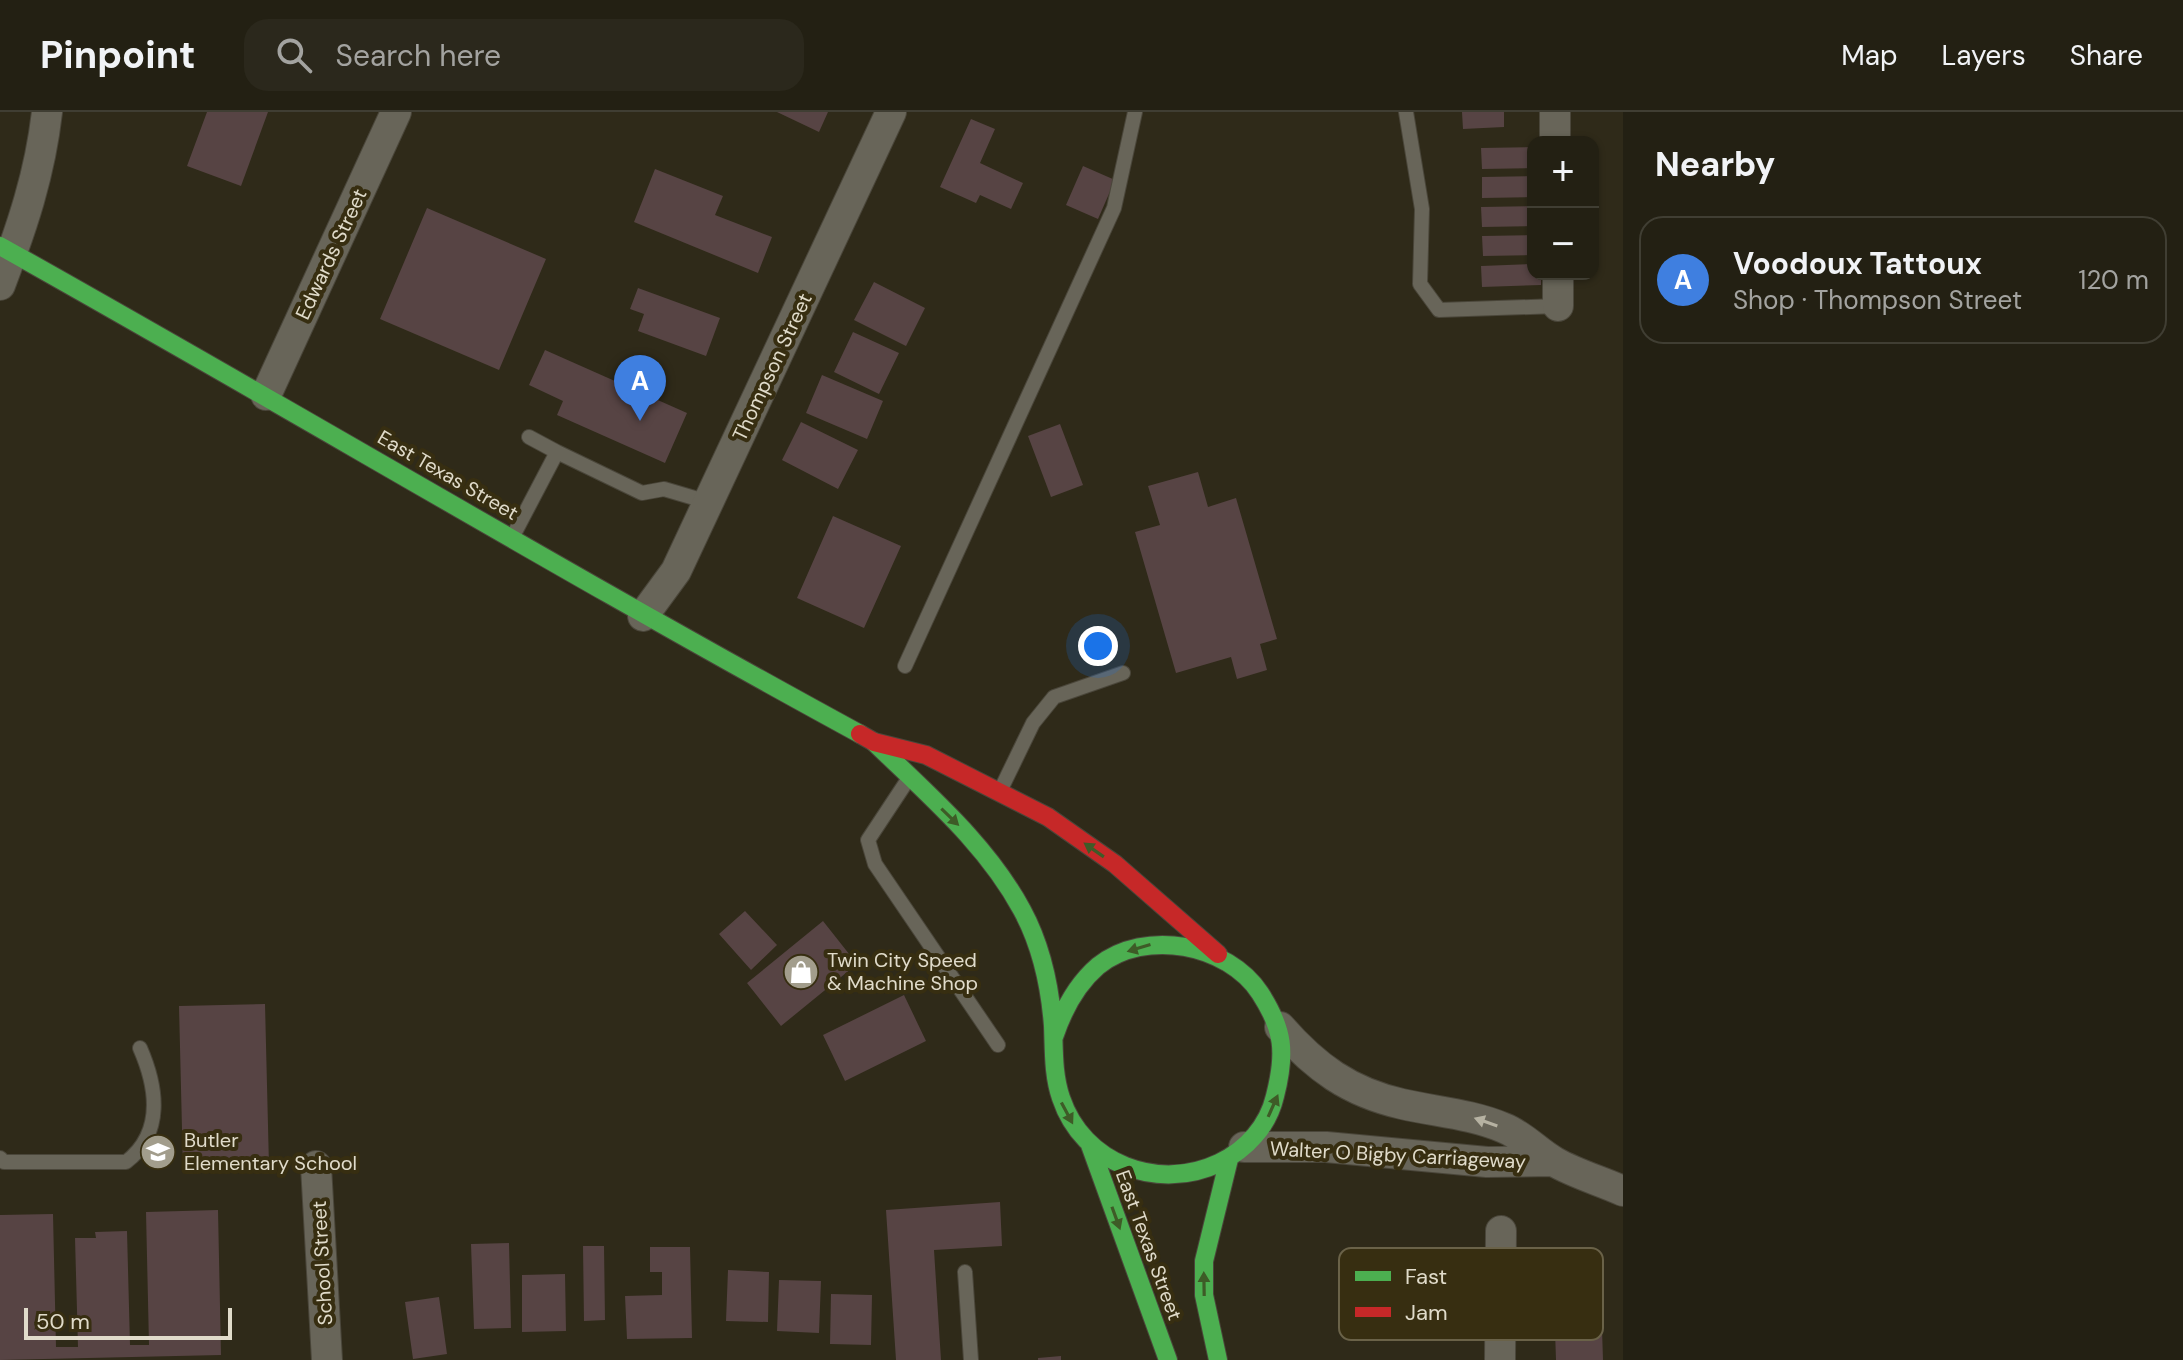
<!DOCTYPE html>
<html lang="en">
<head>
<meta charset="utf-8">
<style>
  :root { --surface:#232013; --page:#2b281c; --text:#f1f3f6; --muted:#a3a3a0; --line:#403e33; --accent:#8c9099 }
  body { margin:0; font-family:"DM Sans",sans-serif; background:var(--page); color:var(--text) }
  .controls { position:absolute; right:24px; top:24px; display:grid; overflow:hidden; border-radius:16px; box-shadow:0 2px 6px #0004 }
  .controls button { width:72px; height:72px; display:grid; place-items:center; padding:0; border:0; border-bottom:2px solid var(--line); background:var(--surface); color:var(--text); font:40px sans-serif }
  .scale { position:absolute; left:24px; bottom:20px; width:208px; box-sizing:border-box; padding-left:8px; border:4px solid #e0dbca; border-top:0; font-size:22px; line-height:28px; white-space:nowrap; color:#e0dbca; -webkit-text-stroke:6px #372e11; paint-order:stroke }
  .you { position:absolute; left:1098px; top:534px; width:28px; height:28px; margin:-20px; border:6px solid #fff; border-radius:50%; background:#1a73e8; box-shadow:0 0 0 12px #1a73e833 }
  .badge { display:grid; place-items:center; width:52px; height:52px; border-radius:50%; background:var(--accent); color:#fff; font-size:26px; font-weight:700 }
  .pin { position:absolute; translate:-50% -66px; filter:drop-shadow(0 2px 4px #0008) }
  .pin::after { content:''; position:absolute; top:42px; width:28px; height:24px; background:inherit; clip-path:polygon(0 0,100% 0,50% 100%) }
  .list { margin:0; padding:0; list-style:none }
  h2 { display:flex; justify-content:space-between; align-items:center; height:104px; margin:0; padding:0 32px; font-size:34px }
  h2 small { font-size:26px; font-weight:400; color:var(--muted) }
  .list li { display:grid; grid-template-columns:52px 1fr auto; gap:24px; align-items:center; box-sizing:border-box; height:128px; margin:0 16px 16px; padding:0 16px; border:2px solid var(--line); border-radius:24px }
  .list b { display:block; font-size:30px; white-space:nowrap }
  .list p { margin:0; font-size:26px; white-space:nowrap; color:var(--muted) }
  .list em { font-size:26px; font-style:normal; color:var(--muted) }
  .icon { flex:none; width:44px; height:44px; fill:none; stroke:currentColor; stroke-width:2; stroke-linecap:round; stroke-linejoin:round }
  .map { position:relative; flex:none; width:1623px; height:1248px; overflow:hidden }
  header { display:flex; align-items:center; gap:48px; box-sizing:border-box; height:112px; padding:0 40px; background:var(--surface); border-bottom:2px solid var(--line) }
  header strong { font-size:38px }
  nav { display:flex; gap:44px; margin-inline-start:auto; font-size:28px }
  .search { width:560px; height:72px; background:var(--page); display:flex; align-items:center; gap:20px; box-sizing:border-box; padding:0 28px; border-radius:24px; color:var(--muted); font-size:30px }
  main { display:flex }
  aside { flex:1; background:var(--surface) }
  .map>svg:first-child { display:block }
  .building { fill:#574444 }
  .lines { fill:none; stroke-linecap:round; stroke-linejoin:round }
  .lane-casing { stroke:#4a463a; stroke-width:16 }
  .street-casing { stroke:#4a463a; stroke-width:32 }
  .fast-casing { stroke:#4a463a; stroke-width:20 }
  .jam-casing { stroke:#4a463a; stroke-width:20 }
  .lane { stroke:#686559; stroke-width:14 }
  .street { stroke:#686559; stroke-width:30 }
  .fast { stroke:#4caf50; stroke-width:18 }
  .jam { stroke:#c62828; stroke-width:18 }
  .oneway { fill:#3e5b27 }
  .oneway2 { fill:#b6b2a2 }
  .labels { text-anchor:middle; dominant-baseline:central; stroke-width:8; stroke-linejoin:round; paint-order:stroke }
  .street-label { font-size:20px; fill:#e0dbca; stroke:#372e11 }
  .poi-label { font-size:20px; fill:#e0dbca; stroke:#372e11; text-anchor:start }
  .key { fill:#372e11; stroke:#6a6248; stroke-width:2 }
  .key-label { font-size:22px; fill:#e0dbca }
</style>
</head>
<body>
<header>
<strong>Pinpoint</strong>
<div class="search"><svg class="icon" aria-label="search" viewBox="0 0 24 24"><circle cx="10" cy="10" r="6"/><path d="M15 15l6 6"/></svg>Search here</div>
<nav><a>Map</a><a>Layers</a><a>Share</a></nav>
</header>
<main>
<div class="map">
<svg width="1623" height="1248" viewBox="0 0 1623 1248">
  <rect width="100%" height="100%" fill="#2f2a19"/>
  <path class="building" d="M207 0H268L241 74 187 54Z
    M777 0H828L819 20Z
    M1462 0H1504V15L1463 17Z
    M971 7 995 17 980 51 1023 71 1011 97 980 83 976 91 940 75Z
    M1533 35V56L1482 57 1481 36Z
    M1083 54 1115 68 1098 107 1066 93Z
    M655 57 723 84 715 103 772 125 758 161 634 110Z
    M1533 64V85L1482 86V65Z
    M1533 94V114L1482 115 1481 95Z
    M427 96 546 147 499 258 380 207Z
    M1533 123V143L1483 144 1482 124Z
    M1533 152V162H1541V173L1482 175 1481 154Z
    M874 170 925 196 906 234 854 208Z
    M638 176 720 206 706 244 638 219 644 202 630 197Z
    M853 220 899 241 879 282 834 260Z
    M545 238 687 301 665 351 557 303 563 289 529 273Z
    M822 263 883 289 867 327 806 301Z
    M801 310 858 338 838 377 782 348Z
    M1060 312 1083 373 1051 385 1028 324Z
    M1198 360 1208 395 1236 386 1277 527 1260 532 1267 558 1237 567 1231 545 1176 561 1135 420 1160 413 1148 374Z
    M833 404 901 434 864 516 797 486Z
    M745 799 777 833 751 858 719 822Z
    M823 809 857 852 781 914 747 871Z
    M904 883 926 929 845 969 823 923Z
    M265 892 269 1054 183 1058 179 894Z
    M1000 1090 1002 1134 934 1138 941 1248H896L886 1098Z
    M218 1098 221 1243 0 1248V1103L53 1102 56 1235H78L75 1126H96L95 1120 127 1119 130 1233H149L146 1100Z
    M509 1131 511 1216 474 1217 471 1132Z
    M583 1134H604L605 1208 584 1209Z
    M650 1135H690L692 1226 627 1227 625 1184 662 1183V1160H650Z
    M728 1158 769 1160 768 1210 726 1209Z
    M565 1162 566 1219 522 1220V1163Z
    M779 1168 821 1169 819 1221 777 1219Z
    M831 1182 872 1183 871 1233 830 1232Z
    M439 1185 447 1242 413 1247 405 1190Z
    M1602 1217 1603 1248H1556L1555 1219Z
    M1061 1244V1248H1038V1246Z"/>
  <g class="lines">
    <defs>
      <path id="lane" d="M1406 0 1422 97 1420 172 1439 198 1558 194
        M529 325 557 340
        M514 422 557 340 642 381 664 377 708 390
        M905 554 1114 96 1135 0
        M907 669 868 728 875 752 998 933
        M1002 675 1033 611 1054 585 1123 561
        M0 1046 4 1050H126C164 1021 157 975 140 936
        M965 1160 971 1248"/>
      <path id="street" d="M1555 0V30
        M1558 162V194
        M0 173C22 115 40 62 47 0
        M266 283 396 0
        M643 504 676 459 891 0
        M1280 915C1315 955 1349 980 1402 992 1437 1000 1471 1002 1504 1016 1524 1024 1537 1040 1555 1050 1576 1062 1601 1069 1623 1079
        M1244 1035H1326L1487 1050 1552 1049
        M316 1054 327 1248
        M1500 1248 1501 1119"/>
      <path id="fast" d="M0 134C288 295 571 465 860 622
        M874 630C927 682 986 731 1022 798 1041 833 1050 874 1053 914 1054 938 1053 963 1061 986 1083 1052 1158 1080 1219 1051 1247 1037 1268 1014 1275 984 1286 941 1284 918 1260 881 1228 832 1145 816 1098 854 1076 873 1063 898 1054 925
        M1090 1033 1168 1248
        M1218 1248 1204 1183V1149L1229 1047"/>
      <path id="jam" d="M860 622 874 630 926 643 1048 705 1115 752 1218 842"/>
    </defs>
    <use href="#lane" class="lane-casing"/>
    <use href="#street" class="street-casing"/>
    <use href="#fast" class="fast-casing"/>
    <use href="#jam" class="jam-casing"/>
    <use href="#lane" class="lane"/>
    <use href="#street" class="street"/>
    <use href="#fast" class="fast"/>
    <use href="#jam" class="jam"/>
  </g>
  <defs><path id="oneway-solid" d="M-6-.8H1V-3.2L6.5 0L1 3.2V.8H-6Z" transform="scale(2)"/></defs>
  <g class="oneway">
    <use href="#oneway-solid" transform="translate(950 705) rotate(44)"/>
    <use href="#oneway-solid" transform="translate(1094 738) rotate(-145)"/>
    <use href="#oneway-solid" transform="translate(1139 836) rotate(163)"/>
    <use href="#oneway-solid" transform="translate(1273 994) rotate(-66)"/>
    <use href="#oneway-solid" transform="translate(1067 1001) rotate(62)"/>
    <use href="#oneway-solid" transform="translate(1116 1106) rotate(70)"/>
    <use href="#oneway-solid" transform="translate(1204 1172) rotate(-91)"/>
  </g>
  <use class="oneway2" href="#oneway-solid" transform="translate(1486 1010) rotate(-161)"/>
  <defs>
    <symbol id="shop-disc" viewBox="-11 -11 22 22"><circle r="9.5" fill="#a29d8c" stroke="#372e11"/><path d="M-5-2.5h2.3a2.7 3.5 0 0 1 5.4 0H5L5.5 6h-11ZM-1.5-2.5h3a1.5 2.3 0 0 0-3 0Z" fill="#fff"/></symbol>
    <symbol id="school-disc" viewBox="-11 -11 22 22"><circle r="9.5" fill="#a29d8c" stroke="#372e11"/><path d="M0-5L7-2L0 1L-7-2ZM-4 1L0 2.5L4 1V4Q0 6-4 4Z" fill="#fff"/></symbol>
  </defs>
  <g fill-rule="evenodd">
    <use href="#shop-disc" x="781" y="840" width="40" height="40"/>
    <use href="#school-disc" x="138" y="1020" width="40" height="40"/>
  </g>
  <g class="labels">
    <g class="street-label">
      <text transform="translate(331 142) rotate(-65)">Edwards Street</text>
      <text transform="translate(772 255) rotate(-65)">Thompson Street</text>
      <text transform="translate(448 363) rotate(30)">East Texas Street</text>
      <text transform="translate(1398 1043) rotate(3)">Walter O Bigby Carriageway</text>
      <text transform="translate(1149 1133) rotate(70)">East Texas Street</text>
      <text transform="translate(322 1151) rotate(-93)">School Street</text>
    </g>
    <g class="poi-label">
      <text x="827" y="848">Twin City Speed<tspan x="827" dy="23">&amp; Machine Shop</tspan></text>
      <text x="184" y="1028">Butler<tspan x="184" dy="23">Elementary School</tspan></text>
    </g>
  </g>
  <rect x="1339" y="1136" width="264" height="92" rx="12" class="key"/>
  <rect x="1355" y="1159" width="36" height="10" fill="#4caf50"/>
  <rect x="1355" y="1195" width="36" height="10" fill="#c62828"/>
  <g class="key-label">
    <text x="1405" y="1172">Fast</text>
    <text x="1405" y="1208">Jam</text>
  </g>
</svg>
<div class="controls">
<button>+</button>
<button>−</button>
</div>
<div class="scale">50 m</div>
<div class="you"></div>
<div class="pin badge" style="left:640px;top:309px;background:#3f7fe0">A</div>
</div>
<aside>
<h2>Nearby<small></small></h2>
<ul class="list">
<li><span class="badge" style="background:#3f7fe0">A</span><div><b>Voodoux Tattoux</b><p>Shop · Thompson Street</p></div><em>120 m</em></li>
</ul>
</aside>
</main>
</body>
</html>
